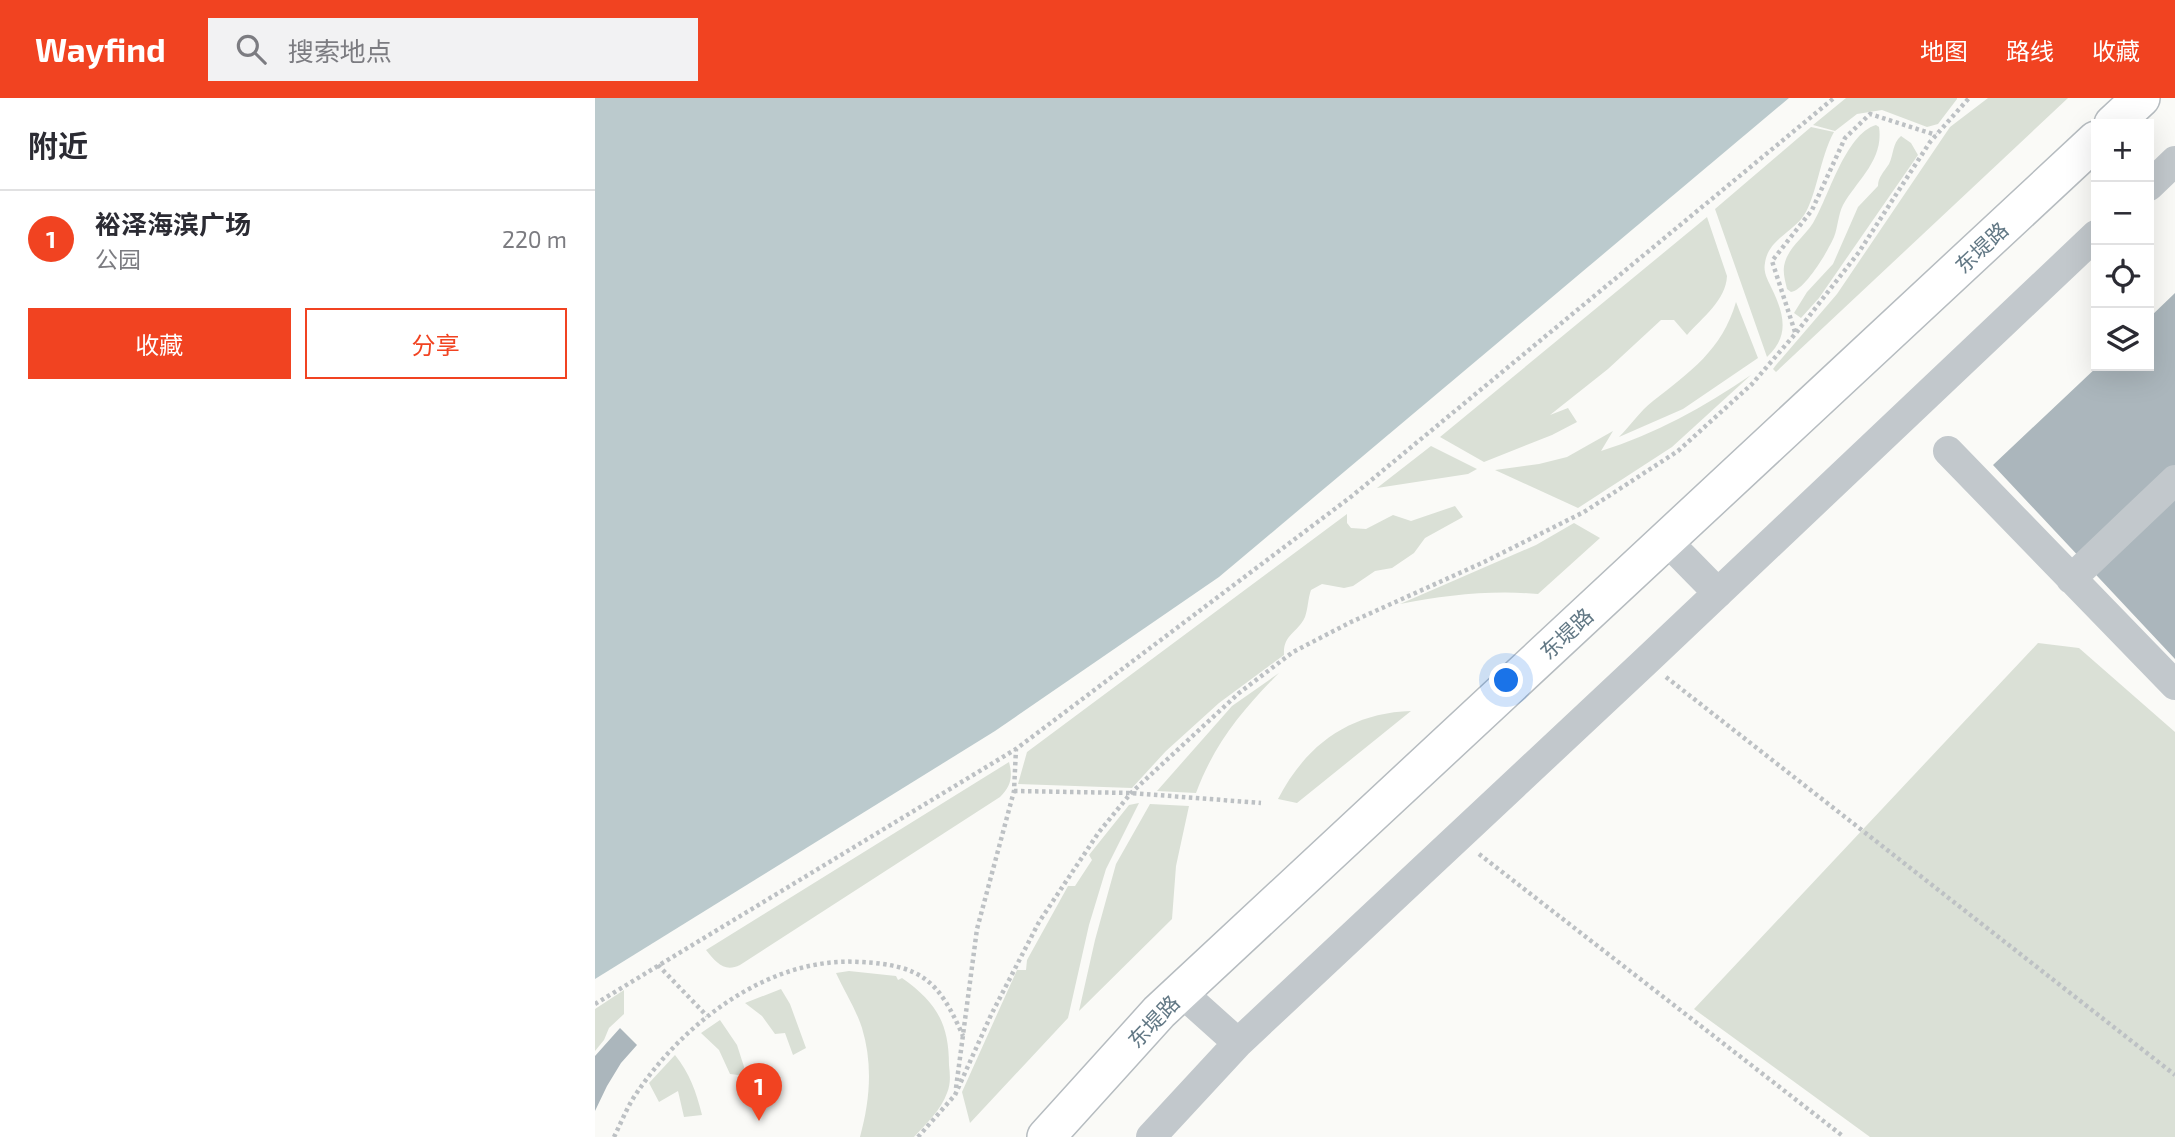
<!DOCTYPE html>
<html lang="zh">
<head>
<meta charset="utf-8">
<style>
  :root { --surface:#fff; --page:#f2f2f3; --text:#2b2b33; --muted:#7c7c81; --line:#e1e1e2; --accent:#f14321 }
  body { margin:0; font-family:"Exo 2","Noto Sans SC",sans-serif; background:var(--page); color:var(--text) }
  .controls { position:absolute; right:21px; top:21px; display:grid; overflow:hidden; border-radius:0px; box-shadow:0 7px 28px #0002 }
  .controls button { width:63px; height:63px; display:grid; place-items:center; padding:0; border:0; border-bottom:2px solid var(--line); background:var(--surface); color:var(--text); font:35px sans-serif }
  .you { position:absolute; left:912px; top:583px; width:24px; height:24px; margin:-18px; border:5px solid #fff; border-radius:50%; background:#1a73e8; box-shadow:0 0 0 10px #1a73e833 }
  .badge { display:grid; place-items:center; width:46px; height:46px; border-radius:50%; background:var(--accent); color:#fff; font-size:23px; font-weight:700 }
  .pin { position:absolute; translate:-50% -58px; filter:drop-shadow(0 2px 4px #0008) }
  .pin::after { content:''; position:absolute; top:37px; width:24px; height:21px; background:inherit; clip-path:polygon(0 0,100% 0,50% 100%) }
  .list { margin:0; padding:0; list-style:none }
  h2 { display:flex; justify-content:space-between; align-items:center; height:91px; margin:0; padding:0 28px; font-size:30px }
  h2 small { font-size:23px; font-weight:400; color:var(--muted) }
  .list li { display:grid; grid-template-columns:46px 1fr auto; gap:21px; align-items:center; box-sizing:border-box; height:98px; padding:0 28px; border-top:2px solid var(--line) }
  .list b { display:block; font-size:26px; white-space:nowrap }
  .list p { margin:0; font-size:23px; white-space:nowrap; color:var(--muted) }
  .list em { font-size:23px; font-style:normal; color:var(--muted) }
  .actions { display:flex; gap:14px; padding:21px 28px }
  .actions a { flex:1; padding:16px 0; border:2px solid var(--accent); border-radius:0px; text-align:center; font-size:24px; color:var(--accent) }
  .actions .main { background:var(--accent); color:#fff }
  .icon { flex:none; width:38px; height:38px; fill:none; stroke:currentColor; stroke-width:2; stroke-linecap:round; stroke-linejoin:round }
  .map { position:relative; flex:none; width:1580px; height:1039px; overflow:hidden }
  header { display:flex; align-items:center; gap:42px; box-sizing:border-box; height:98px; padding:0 35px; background:var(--accent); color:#fff }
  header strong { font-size:33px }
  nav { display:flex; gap:38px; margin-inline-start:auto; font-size:24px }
  .search { width:490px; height:63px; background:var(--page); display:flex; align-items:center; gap:18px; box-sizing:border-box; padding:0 24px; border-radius:0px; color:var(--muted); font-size:26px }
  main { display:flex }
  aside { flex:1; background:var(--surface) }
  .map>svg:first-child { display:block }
  .green { fill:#dae0d6 }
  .water { fill:#bbcacd }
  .building { fill:#abb6bc }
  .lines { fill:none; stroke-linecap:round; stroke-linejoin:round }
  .major-casing { stroke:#b6bcc0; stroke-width:40 }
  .path { stroke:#bdc1c4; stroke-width:4.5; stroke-dasharray:3.5 3.5; stroke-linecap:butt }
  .minor { stroke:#c2c8cc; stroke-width:30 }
  .major { stroke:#fff; stroke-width:37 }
  .labels { text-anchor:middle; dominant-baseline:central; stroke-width:7; stroke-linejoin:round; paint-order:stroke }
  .street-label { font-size:21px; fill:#627885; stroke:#fff }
</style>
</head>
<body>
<header>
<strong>Wayfind</strong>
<div class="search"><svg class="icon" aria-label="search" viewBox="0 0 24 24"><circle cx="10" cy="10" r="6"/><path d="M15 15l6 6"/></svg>搜索地点</div>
<nav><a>地图</a><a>路线</a><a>收藏</a></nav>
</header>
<main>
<aside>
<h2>附近<small></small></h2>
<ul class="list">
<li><span class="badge">1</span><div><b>裕泽海滨广场</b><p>公园</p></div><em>220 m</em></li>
</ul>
<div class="actions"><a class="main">收藏</a><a>分享</a></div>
</aside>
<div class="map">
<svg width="1580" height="1039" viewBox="0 0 1580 1039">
  <rect width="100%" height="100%" fill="#fafaf7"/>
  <path class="green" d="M1251 0H1362V1L1343 26 1332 29 1287 12 1262 16 1240 33 1218 27Z
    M1393 0H1473L1181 274 1178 271 1181 267 1242 196 1355 29Z
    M1281 27 1284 29C1289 62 1262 82 1248 107 1243 117 1243 129 1239 139 1233 153 1210 192 1196 194L1192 191C1190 182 1187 173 1190 164 1195 148 1209 139 1218 125 1233 101 1250 36 1281 27Z
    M1216 29 1239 34C1225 58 1221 103 1207 120 1194 136 1173 143 1170 165 1168 175 1173 182 1177 191 1189 216 1195 238 1172 259L1120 111Z
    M1306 38 1316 45 1323 57 1224 200 1206 220 1199 215 1212 194 1238 166 1263 109 1283 88C1283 79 1289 74 1294 66 1299 56 1297 46 1306 38Z
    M1112 119 1132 178C1131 202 1107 220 1092 237L1079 222H1066L1013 271 955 317 973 310 982 324 957 337 889 364 845 339Z
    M1141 204 1163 260 1088 311 1024 339C1035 328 1045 313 1058 303 1095 274 1127 252 1141 204Z
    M1156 277 1077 349 983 410 900 372 944 366 972 359 1018 333 1006 353C1060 336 1109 309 1156 277Z
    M836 348 882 371 873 376 782 390Z
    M860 408 868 419 830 440 819 455 797 470 780 473 758 488 749 490 727 486 716 492C713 500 713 511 710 519 702 536 688 536 689 557L624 605 571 653 537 690 423 686 432 654 752 416V425L756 430 771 431 798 417 816 423Z
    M979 425 1005 440 943 496C896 492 851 497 805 506L941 447Z
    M1443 545 1484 550 1580 634V1039H1275L1099 911Z
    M684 575C648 611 619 646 601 695L562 693 637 608Z
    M816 613 702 705 683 701C711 647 754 615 816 613Z
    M414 664C418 679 416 688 405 699L145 867C129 875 121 864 111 852Z
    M544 705 511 771 494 827 473 920 375 1025 367 994 422 872H431L432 862 473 788H480L497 762 494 757 534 707Z
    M555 706 594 708 581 768 577 821 484 913 500 842 521 766Z
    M254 873 301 878 303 882 307 880C341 904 354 925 354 967 355 976 356 986 352 995 346 1012 331 1026 319 1039H265C275 1003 278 966 267 930 261 911 249 893 241 875Z
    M186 891 195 906 211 950 198 957 190 935 180 936 167 918 150 905Z
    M29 892V916L14 930 9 942 0 953V911Z
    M125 922 142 947 152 978 135 976 124 952 106 935Z
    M80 957C95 976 101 993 107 1017L89 1019 83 993 64 1004 54 985Z"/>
  <path class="water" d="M0 0H1194L624 479 400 633 0 881Z"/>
  <path class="building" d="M1580 195V561L1398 367 1503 268H1554V220Z
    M25 930 42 947 26 965 12 988 0 1013V958Z"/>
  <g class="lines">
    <defs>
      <path id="major" d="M1518 26 1546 0
        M451 1039 564 914 1501 42"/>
    </defs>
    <use href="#major" class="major-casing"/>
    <path class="path" d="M1200 234 1177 163 1217 112 1250 40 1275 16 1341 37
      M1071 579 1580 977
      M419 693 536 695 666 705
      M884 756 1249 1039
      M63 867 112 918
      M0 906 421 651 757 398 1239 0
      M361 990 382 831 419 693 421 651
      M19 1039C26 1025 32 1009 41 996 89 924 175 858 265 864 327 867 344 883 368 938
      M323 1039 360 997 396 917 444 824 504 734 536 695 644 595 698 554 756 524 889 464 989 414 1083 353 1157 286 1201 235 1264 154 1335 44 1374 0"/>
    <path class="minor" d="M1554 88 1580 63
      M1353 353 1580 587
      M1071 442 1123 495
      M1476 481 1580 382
      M586 894 643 945
      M556 1039 643 945 1051 563 1501 137"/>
    <use href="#major" class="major"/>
  </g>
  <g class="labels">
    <g class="street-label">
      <text transform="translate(1386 149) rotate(-43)">东堤路</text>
      <text transform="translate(971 535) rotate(-43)">东堤路</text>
      <text transform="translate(558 923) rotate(-46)">东堤路</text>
    </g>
  </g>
</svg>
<div class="controls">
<button>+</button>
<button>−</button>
<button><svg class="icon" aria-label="locate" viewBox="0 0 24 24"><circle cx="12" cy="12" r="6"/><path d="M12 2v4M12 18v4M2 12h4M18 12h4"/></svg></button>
<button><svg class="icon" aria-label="layers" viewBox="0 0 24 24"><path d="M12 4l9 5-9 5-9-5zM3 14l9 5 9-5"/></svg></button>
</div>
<div class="you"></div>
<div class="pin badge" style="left:164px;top:1023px">1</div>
</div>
</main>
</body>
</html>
